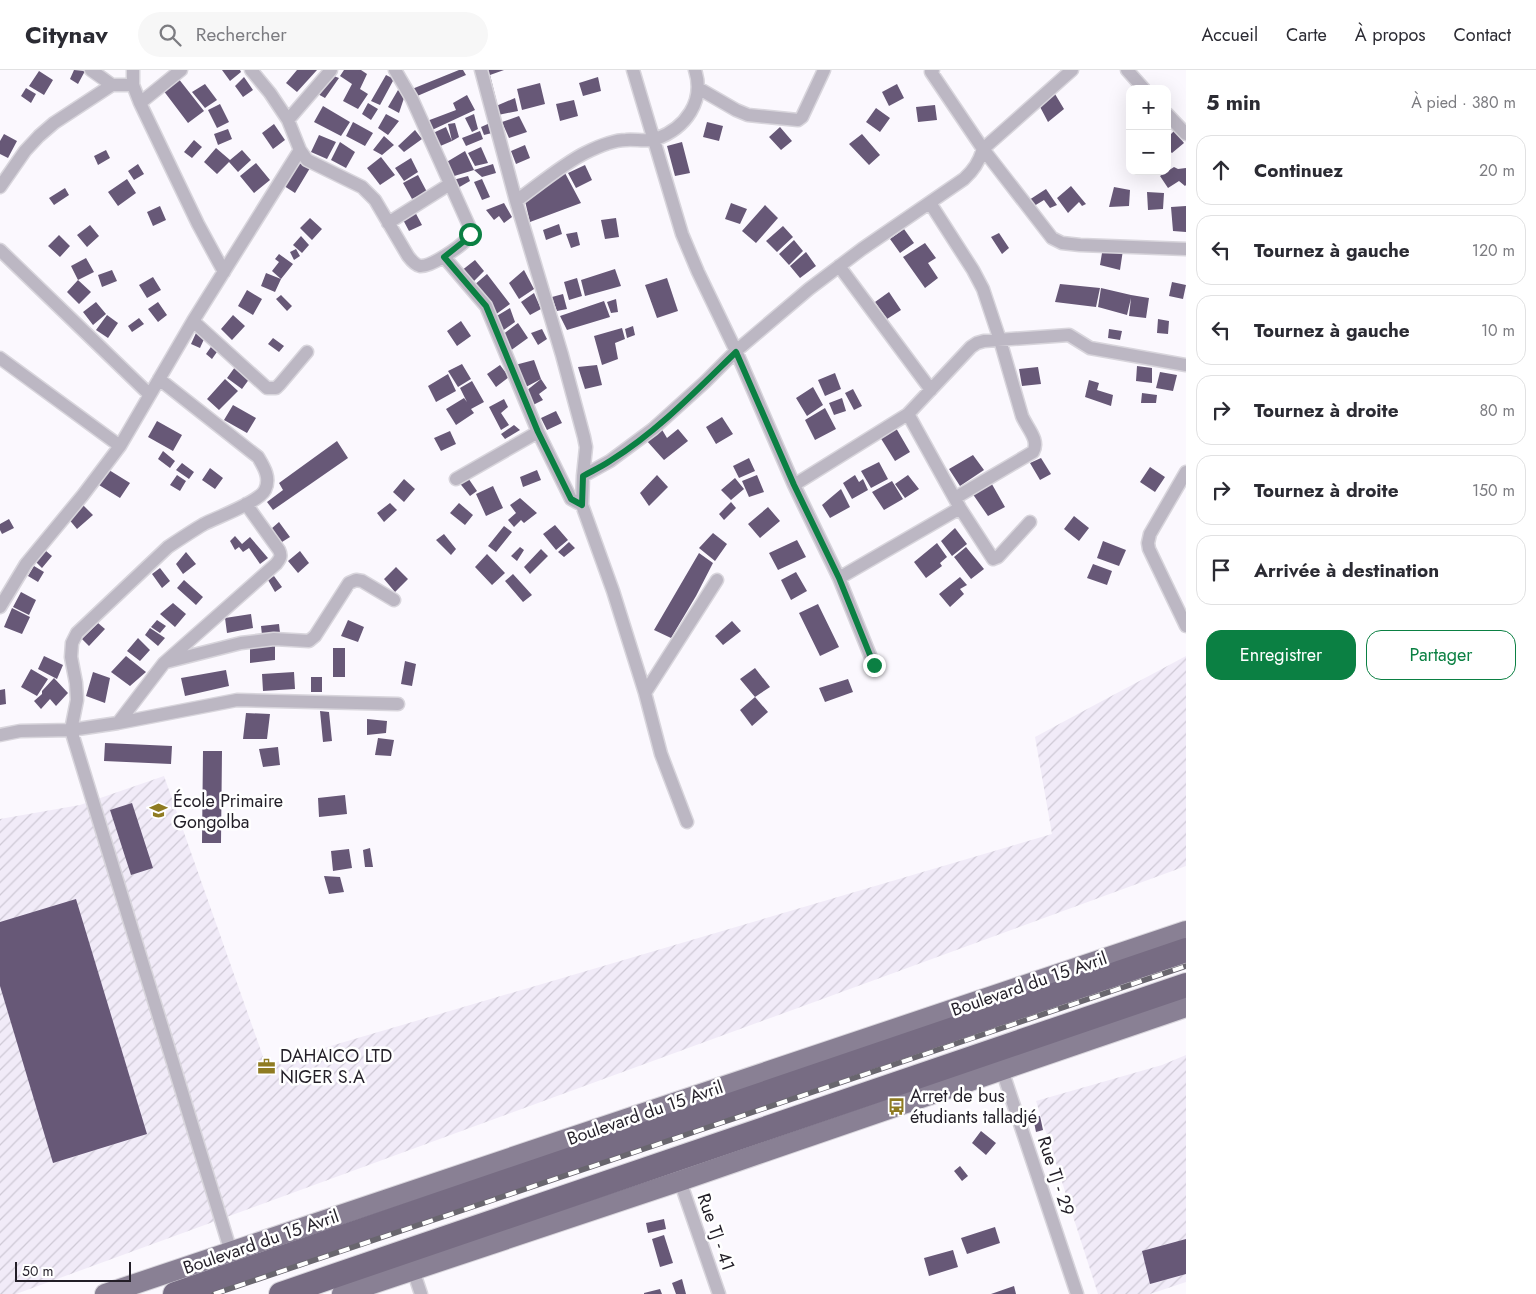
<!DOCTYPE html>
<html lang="fr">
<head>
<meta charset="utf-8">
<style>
  :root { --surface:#fff; --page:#f7f7f7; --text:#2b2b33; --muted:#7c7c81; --line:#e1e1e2; --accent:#0b8043 }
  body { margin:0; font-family:Jost,sans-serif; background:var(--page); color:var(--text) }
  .controls { position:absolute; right:15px; top:15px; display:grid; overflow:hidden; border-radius:10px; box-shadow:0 5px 20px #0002 }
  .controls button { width:45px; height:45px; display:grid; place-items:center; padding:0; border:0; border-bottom:1px solid var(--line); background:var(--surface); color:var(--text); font:25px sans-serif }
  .scale { position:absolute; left:15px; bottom:12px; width:116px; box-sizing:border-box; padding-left:5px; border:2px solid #231f28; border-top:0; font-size:14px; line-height:18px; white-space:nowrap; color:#231f28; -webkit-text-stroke:4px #fff; paint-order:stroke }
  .stop { position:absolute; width:15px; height:15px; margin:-11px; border:4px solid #0b8043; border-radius:50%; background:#fff }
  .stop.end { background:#0b8043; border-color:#fff; box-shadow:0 1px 5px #0008 }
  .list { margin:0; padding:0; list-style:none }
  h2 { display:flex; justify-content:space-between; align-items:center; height:65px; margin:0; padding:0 20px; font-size:21px }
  h2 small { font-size:16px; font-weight:400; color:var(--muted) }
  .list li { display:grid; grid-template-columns:32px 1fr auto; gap:15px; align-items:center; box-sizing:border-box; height:70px; margin:0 10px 10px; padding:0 10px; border:1px solid var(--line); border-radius:15px }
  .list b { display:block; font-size:19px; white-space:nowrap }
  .list em { font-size:16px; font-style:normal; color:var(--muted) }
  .actions { display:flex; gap:10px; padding:15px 20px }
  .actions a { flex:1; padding:11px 0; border:1px solid var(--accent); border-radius:15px; text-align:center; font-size:18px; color:var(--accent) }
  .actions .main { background:var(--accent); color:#fff }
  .icon { flex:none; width:28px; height:28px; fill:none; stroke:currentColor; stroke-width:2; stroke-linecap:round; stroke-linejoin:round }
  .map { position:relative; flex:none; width:1186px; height:1224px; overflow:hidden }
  header { display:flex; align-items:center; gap:30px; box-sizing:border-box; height:70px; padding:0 25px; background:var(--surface); border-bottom:1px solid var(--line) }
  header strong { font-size:24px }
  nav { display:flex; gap:28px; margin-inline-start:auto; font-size:18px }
  .search { width:350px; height:45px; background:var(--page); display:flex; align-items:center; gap:12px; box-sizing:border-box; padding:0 18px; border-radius:28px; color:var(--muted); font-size:19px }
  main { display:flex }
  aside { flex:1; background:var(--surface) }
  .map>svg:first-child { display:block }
  .industrial { fill:url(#industrial-furrows) }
  .building { fill:#675877 }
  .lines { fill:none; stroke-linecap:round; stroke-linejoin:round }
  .street-casing { stroke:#d8d5dc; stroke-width:15 }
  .primary-casing { stroke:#d8d5dc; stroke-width:22 }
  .highway-casing { stroke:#d8d5dc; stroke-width:26 }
  .street { stroke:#bcb7c3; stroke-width:12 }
  .primary { stroke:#898094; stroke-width:20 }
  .highway { stroke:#776c83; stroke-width:24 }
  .rail-casing { stroke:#69666e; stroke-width:5.5 }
  .rail { stroke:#fff; stroke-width:4; stroke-dasharray:11; stroke-linecap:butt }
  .route { stroke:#0b8043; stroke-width:6 }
  .labels { text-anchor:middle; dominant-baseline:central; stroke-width:5; stroke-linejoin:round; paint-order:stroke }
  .poi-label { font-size:18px; fill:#231f28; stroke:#fff; text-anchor:start }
  .street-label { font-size:18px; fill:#231f28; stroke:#fff }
</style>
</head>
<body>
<header>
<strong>Citynav</strong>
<div class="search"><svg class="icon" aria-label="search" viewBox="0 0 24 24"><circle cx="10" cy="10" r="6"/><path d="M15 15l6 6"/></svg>Rechercher</div>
<nav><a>Accueil</a><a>Carte</a><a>À propos</a><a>Contact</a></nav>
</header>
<main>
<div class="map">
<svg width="1186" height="1224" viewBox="0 0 1186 1224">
  <defs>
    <pattern id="industrial-furrows" width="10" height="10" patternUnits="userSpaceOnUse" patternTransform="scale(1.25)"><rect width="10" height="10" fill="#f1ebf8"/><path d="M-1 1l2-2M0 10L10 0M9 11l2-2" fill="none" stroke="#cec9d5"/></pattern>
  </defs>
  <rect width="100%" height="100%" fill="#fbf8fe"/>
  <path class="industrial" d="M1186 586V796L16 1224H0V749L80 735 164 706 266 995 1052 764 1035 667Z
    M1186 985V1212L1150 1224H1098L1036 1031 1162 995Z"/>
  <path class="building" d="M74 0 85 1 78 14 70 9Z
    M222 0H240L241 2 230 11Z
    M297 0H317L297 22 286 13Z
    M344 0H361L367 4 360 19 368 24 358 39 343 31 352 14 340 6Z
    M459 0H463L466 5 415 27 412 19Z
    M485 0H504L490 5 497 33 493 34Z
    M39 1 53 10 44 25 29 16Z
    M331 5 339 8 325 28 316 23Z
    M386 5 394 9 380 35 371 31Z
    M244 7 253 20 243 27 235 16Z
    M598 7 601 21 583 26 579 13Z
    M178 8 204 41 188 53 163 20Z
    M540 13 545 34 522 40 517 19Z
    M205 14 217 30 205 38 192 22Z
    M897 14 904 28 889 36 882 22Z
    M26 18 36 24 31 33 21 26Z
    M1052 19 1064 39 1048 52 1038 33Z
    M398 20 405 25 399 43 388 37Z
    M467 25 475 40 432 60 427 51 456 40 453 33Z
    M515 28 518 41 498 45 496 36Z
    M574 30 578 46 560 51 556 34Z
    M368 33 378 39 371 50 362 44Z
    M220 34 229 52 217 58 208 40Z
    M935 35 937 50 918 52 916 37Z
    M323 36 350 52 341 66 314 52Z
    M876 38 890 48 880 62 866 52Z
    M386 44 399 51 388 65 378 58Z
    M474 44 478 59 472 62 465 48Z
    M519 46 527 62 509 68 502 52Z
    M353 52 373 63 365 76 346 66Z
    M707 52 723 56 719 71 703 67Z
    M455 53 459 67 452 71 438 77 433 63 446 57 452 71 448 54Z
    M490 53 492 63 484 65 481 57Z
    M274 54 285 70 273 79 262 63Z
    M780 57 792 71 781 80 769 67Z
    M228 59 232 69 218 75 214 64Z
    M415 60 422 69 404 82 398 76Z
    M480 61 483 69 466 76 462 68Z
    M1174 61 1184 73 1172 83 1167 79V68Z
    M4 64 17 71 8 88 0 84V71Z
    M862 64 880 85 869 95 849 74Z
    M319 65 336 72 327 89 311 82Z
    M384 66 394 75 382 85 373 80Z
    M194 70 202 77 192 88 184 82Z
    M340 72 355 82 346 98 331 90Z
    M682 72 690 103 675 106 667 76Z
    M525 75 530 88 516 94 511 81Z
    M481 77 488 93 475 96 468 83Z
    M216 78 230 90 242 80 251 90 238 102 229 92 217 104 204 92Z
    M106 80 110 88 98 95 94 86Z
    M465 81 474 100 451 107 445 93Z
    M381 87 395 105 380 115 367 98Z
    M411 88 418 102 404 111 395 98Z
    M297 89 310 98 295 123 281 114Z
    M256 93 270 110 254 123 240 106Z
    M138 94 144 104 134 110 128 101Z
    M493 94 496 103 482 107 474 100Z
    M585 95 592 110 576 118 568 103Z
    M1174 97 1178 99 1186 98V115L1185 116 1179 111 1168 118 1160 106Z
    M565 103 581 133 530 152 525 131Z
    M418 105 427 122 412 129 403 113Z
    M468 106 470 111 456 119 453 110Z
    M127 109 136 123 118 136 108 122Z
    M482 109 490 127 482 130 474 112Z
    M1071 116 1086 134 1082 136 1079 132 1068 143 1057 128Z
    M1114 117 1130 120 1129 136 1109 137Z
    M65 118 69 125 54 135 49 128Z
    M1046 119 1057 135 1050 138 1044 130 1034 136 1029 130Z
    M1147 122 1164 123 1163 139 1148 140Z
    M504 133 512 147 504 153 499 146 494 150 486 140Z
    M731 133 747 139 740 154 725 149Z
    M765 135 778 148 756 173 742 161Z
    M160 136 166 150 153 156 147 142Z
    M1186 136V162L1173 161 1171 137Z
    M414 140 422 155 409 161 401 146Z
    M310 148 322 159 312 170 300 158Z
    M616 148 619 167 605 169 601 150Z
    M559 154 562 164 546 170 543 160Z
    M90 155 99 166 87 177 77 165Z
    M783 156 793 167 777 182 766 171Z
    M904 159 914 173 900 183 890 169Z
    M577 162 580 175 571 178 566 164Z
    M999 163 1009 178 1002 184 991 167Z
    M59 165 70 176 60 187 48 176Z
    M301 166 309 175 302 183 293 175Z
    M794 170 803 181 789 195 779 184Z
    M925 173 936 188 928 193 938 208 925 218 903 187Z
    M1103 177 1123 180 1120 200 1100 195Z
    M296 179 300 186 294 190 290 182Z
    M806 182 816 196 800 208 790 196Z
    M279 184 293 194 281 209 272 201 279 192 275 189Z
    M86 188 94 202 78 210 71 196Z
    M475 190 484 201 472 213 461 201Z
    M615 199 621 216 585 226 581 210Z
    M112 200 117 211 102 217 98 205Z
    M524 200 534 219 519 229 509 213Z
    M266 203 281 209 275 222 261 216Z
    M487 204 510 234 495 245 473 216Z
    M153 207 161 220 147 228 139 215Z
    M577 208 582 226 569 230 564 212Z
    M667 208 678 241 657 248 645 215Z
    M78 210 91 222 79 234 67 222Z
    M1172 212 1186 215 1183 229 1169 226Z
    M1060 214 1100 218 1096 237 1055 232Z
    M1101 218 1131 225 1149 228 1146 248 1129 246 1131 228 1127 245 1098 237Z
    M247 220 262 229 253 245 238 236Z
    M889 222 901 240 887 249 875 232Z
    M534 223 541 239 530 245 521 232Z
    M563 224 567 239 557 241 552 227Z
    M281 225 292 236 287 241 276 229Z
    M616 229 618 242 611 243 607 232Z
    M604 231 610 247 567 260 560 246Z
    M96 232 106 244 93 255 83 242Z
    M158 232 167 245 158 252 148 239Z
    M510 238 515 252 501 262 495 247Z
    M107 245 118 253 108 268 96 260Z
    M233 245 245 256 232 270 221 259Z
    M139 248 144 254 132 262 128 256Z
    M1158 249 1169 251 1168 264 1157 263Z
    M461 251 471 266 457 276 447 261Z
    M518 253 528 268 510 281 502 265Z
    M633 256 635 265 627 268 625 259Z
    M622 258 625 269 615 273 618 289 602 295 594 266Z
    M542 259 547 269 538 275 531 263Z
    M1109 259 1122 261 1120 270 1108 268Z
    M196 263 205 267 200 278 191 274Z
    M273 268 284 276 279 282 268 274Z
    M213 274 219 279 212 289 206 284Z
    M534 290 541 309 524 318 515 295Z
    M462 294 471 309 458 317 448 301Z
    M500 295 509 307 496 317 487 304Z
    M597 295 602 315 585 319 578 297Z
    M1137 296 1152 298V313L1136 311Z
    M235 297 250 308 242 319 227 308Z
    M1038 297 1041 314 1022 316 1019 299Z
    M1160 302 1177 305 1173 321 1156 318Z
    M835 303 841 319 825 326 818 310Z
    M448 304 456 321 436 332 428 316Z
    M225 309 238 321 219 340 207 329Z
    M541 309 547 318 539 324 543 330 533 335 526 321Z
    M1089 310 1099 313 1097 320 1113 325 1111 336 1085 327Z
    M472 311 484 332 471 339 474 343 456 355 446 339 464 328 467 332 460 318Z
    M813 317 823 335 807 346 796 328Z
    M853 319 862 336 854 340 845 323Z
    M1142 323 1157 325 1156 333H1141Z
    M842 328 846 341 834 345 829 333Z
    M504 329 508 337 501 343 509 355 501 360 489 337Z
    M233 335 256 348 247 363 224 350Z
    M825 338 836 359 815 370 805 350Z
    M556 341 562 353 547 360 541 348Z
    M722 347 733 364 716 374 706 357Z
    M157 351 182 365 173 381 148 367Z
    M514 355 520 360 505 369 501 364Z
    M661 358 667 368 678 359 688 371 664 390 646 370Z
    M896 358 910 382 895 391 880 367Z
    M450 361 456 374 441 381 434 368Z
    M337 371 348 388 273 440 267 432 283 420 279 413Z
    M163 381 175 391 170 398 158 389Z
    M973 385 984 400 960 416 949 399Z
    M749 388 755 401 739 408 733 396Z
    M1041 388 1051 404 1040 410 1030 393Z
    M879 392 888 409 871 418 861 401Z
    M182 393 194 402 189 409 176 400Z
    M1150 397 1165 407 1155 422 1140 412Z
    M210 398 223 408 215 419 202 410Z
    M109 400 130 413 120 428 99 415Z
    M537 400 541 410 523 417 520 407Z
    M177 405 186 411 180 421 170 415Z
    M466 405 477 421 470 426 458 411Z
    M657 405 668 417 649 436 640 423Z
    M757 405 764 422 749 427 742 411Z
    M855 405 859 412 863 409 868 420 852 429 843 413Z
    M908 405 919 419 905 428 895 414Z
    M735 408 744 419 731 430 721 420Z
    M404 409 415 419 404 432 393 422Z
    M989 409 1005 437 988 446 972 423Z
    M892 411 903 429 884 440 872 422Z
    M493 416 503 438 486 446 476 424Z
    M841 419 850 437 830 448 822 435Z
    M520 428 537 443 524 453 521 450 514 457 508 450 516 443 510 435Z
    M731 432 736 438 724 450 719 444Z
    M390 433 397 440 384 452 377 443Z
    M459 433 473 445 465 455 450 443Z
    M82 434 93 445 77 459 67 447Z
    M768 437 780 451 760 468 748 454Z
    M1074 446 1089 458 1079 471 1064 459Z
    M9 449 14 458 2 464 0 460V454Z
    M279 452 290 467 282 472 271 459Z
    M555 455 568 470 556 480 543 464Z
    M504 456 512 462 496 482 488 476Z
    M955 458 967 474 952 486 941 471Z
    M713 463 727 474 715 491 699 478Z
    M444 464 456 479 451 485 436 470Z
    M235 466 242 474 250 467 268 488 260 494 249 478 243 482 239 477 235 480 230 471Z
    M797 470 806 487 778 500 769 483Z
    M1103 471 1126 480 1119 496 1097 488Z
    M569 472 575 478 564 487 558 482Z
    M937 473 947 487 940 493 942 496 926 508 914 492Z
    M520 477 524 480 517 491 511 486Z
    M966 477 984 499 971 509 954 487Z
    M541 479 548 486 530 504 524 497Z
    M46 481 52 486 42 498 36 492Z
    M300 481 309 493 298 503 288 491Z
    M186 482 196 494 183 504 176 494Z
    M699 483 713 493 696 526 671 568 654 560Z
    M487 484 505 503 492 515 475 497Z
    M1093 494 1112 501 1107 515 1087 508Z
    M34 496 44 502 38 512 28 506Z
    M396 497 408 509 395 522 384 509Z
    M160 498 170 511 162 518 152 504Z
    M796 502 807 521 791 530 781 510Z
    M513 504 532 525 523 532 505 511Z
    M274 506 282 517 275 522 268 510Z
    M960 507 967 515 960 519 964 524 950 537 939 524Z
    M184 510 203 527 196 535 177 518Z
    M21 522 36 530 29 545 13 537Z
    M173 533 186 544 175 557 160 544Z
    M818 534 839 577 820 586 799 543Z
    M12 538 30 547 22 564 4 557Z
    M251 544 253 558 227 563 225 548Z
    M157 550 166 556 160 563 151 557Z
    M348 550 364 557 358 572 341 566Z
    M732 551 741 561 723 575 715 566Z
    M98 553 105 559 89 576 82 569Z
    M279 554 280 563 262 565 261 556Z
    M150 558 165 568 158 576 145 565Z
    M138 568 150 580 140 591 127 581Z
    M275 572V590L250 593V576Z
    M333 578H345V607H333Z
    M44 586 63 595 57 609 38 599Z
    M126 586 146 602 130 616 111 602Z
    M405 591 416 594 412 616 401 614Z
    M755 598 770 617 755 627 740 609Z
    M31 599 48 609 37 626 21 617Z
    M226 600 229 616 185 626 181 608Z
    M93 602 110 608 105 633 86 626Z
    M294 602 295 619 263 621 262 604Z
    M311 607H322V622H311Z
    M54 608 68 623 56 636 50 629 41 639 34 631 42 624V621Z
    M848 609 853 622 825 632 819 618Z
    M5 619 6 634 0 635V620Z
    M755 627 768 642 752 656 740 640Z
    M320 641 329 642 332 671 323 672Z
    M246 643 270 644 267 669H243Z
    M367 649 387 651 386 663 367 665Z
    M378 668 394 670 391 686 375 685Z
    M105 673 172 676 171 694 104 691Z
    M278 677 280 695 263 697 259 679Z
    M203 681H222L221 773H202Z
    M345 725 347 744 319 747 318 728Z
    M132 733 153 798 131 805 110 740Z
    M370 778 373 797H365L363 780Z
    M349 779 352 798 333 801 331 781Z
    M324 806 340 807 344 822 329 824Z
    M76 829 147 1064 53 1093 0 916V852Z
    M1040 1046 1043 1060 1036 1062 1033 1047Z
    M981 1061 996 1073 986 1085 972 1073Z
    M960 1096 968 1106 962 1111 954 1101Z
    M664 1149 666 1159 648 1163 646 1153Z
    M995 1157 1000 1173 967 1184 961 1168Z
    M664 1165 673 1193 660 1197 652 1169Z
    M1186 1169V1204L1150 1214 1142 1181Z
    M953 1180 958 1197 929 1206 924 1188Z
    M682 1209 686 1224H676L672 1213Z
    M1014 1216 1016 1224H991Z
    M660 1219 662 1224H644V1223Z"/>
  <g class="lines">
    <defs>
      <path id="street" d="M91 0 112 15
        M133 0V15L140 33 198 154 224 202
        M251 0 270 23 288 50 300 80 307 90 362 117 375 130 408 186C411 190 415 195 420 196 431 197 460 177 467 169 470 166 470 162 470 158L412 29 395 0
        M481 0 516 131 562 285 584 367 586 377 583 406 582 435 613 521 645 623 661 684 687 752
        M633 0 682 164 698 202 736 281 794 415 839 508 874 595
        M933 0 931 2 983 79 1052 168 1062 173 1080 175 1186 179
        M1127 0 1144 19
        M698 18 736 40 748 45 798 50 802 47 824 0
        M140 33 181 0
        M1167 44 1186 64
        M288 50 331 0
        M0 117 25 81 39 66 54 53 112 15H133
        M516 131C537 116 563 94 585 83 597 77 612 70 626 70 635 69 647 72 656 69 686 58 705 31 695 0
        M930 133 973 200 983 219 1000 270 1022 346C1027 358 1040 370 1033 382L955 428
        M388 153 450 114
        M0 180 149 324
        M444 187 486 236 538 362 571 429 582 435
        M839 196 931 320
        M193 251 267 318H276L280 314 307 282
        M0 288 120 376
        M159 309 258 387C264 397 271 408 265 420 259 432 218 447 204 454 192 461 180 469 168 477L77 563 72 573 71 587 76 613 77 630 71 660 231 1182
        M908 344 960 438 993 489 998 487 1030 452
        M1186 402 1150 464 1148 473 1149 479 1186 556
        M583 406 610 391 653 359 705 312 736 281 809 219 862 179 964 109C974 100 979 92 983 79L1072 0
        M456 409 538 362
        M794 415 908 344 971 277 977 273 984 271 1069 265 1090 278 1186 295
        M839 508 960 438
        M0 537 26 494 83 425 120 376 193 251 300 80
        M166 592 241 573 274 569 309 571 315 566 349 513 356 510 362 511 394 530
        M645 623 717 510
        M118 653 164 593 276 494C280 489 282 486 279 480L246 434
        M0 665 20 661 71 660 118 653 237 630 398 634
        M1002 1000 1077 1224
        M680 1111 719 1224
        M413 1200 421 1224"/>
      <path id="primary" d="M105 1224 1186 861
        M342 1224 680 1111 1002 1000 1186 937"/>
      <path id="highway" d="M175 1224 1186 880
        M281 1224 1186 915"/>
    </defs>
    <use href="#street" class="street-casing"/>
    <use href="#primary" class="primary-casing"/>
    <use href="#highway" class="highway-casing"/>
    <use href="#street" class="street"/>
    <use href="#primary" class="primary"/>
    <use href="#highway" class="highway"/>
    <defs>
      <path id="rail" d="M214 1224 1186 896"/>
    </defs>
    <use href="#rail" class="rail-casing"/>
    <use href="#rail" class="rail"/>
  </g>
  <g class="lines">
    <path class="route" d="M470 164 468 168 444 187 486 236 538 362 571 429 582 435 583 406C592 401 601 397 610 391 657 362 697 320 736 282L794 415 839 508 874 595"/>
  </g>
  <defs>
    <symbol id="school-bare" viewBox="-9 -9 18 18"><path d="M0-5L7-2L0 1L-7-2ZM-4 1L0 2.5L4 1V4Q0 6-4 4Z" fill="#8f7b21" stroke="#fff" stroke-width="2.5" paint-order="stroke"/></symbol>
    <symbol id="office-bare" viewBox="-9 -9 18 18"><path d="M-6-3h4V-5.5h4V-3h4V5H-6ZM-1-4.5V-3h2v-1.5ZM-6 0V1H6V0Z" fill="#8f7b21" stroke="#fff" stroke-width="2.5" paint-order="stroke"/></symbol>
    <symbol id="bus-bare" viewBox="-9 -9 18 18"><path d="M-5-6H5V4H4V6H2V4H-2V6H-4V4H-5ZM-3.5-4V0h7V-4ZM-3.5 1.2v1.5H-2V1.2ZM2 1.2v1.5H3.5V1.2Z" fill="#8f7b21" stroke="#fff" stroke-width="2.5" paint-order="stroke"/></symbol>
  </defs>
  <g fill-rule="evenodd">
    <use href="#school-bare" x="146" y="728" width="25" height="25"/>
    <use href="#office-bare" x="254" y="984" width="25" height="25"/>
    <use href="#bus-bare" x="884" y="1024" width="25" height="25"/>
  </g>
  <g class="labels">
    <g class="poi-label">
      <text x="173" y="731">École Primaire<tspan x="173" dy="21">Gongolba</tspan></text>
      <text x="280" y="986">DAHAICO LTD<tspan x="280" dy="21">NIGER S.A</tspan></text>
      <text x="910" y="1026">Arret de bus<tspan x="910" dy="21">étudiants talladjé</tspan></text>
    </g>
    <g class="street-label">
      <text transform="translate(1029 914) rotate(-19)">Boulevard du 15 Avril</text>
      <text transform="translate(645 1043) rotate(-19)">Boulevard du 15 Avril</text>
      <text transform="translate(1056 1106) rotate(72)">Rue TJ - 29</text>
      <text transform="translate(716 1162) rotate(71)">Rue TJ - 41</text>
      <text transform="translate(261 1172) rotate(-19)">Boulevard du 15 Avril</text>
    </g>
  </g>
</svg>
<div class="controls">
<button>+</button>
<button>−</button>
</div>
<div class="scale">50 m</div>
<div class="stop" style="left:470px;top:164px"></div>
<div class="stop end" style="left:874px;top:595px"></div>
</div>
<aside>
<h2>5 min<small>À pied · 380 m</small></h2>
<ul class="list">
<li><svg class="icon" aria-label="ahead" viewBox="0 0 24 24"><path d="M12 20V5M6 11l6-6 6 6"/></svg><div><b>Continuez</b></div><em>20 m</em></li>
<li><svg class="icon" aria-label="left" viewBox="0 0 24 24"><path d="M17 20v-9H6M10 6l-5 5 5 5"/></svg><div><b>Tournez à gauche</b></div><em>120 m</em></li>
<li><svg class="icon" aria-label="left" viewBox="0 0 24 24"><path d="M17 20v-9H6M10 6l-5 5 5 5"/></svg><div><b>Tournez à gauche</b></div><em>10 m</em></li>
<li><svg class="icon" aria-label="right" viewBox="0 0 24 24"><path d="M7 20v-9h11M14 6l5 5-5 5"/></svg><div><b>Tournez à droite</b></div><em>80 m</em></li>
<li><svg class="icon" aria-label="right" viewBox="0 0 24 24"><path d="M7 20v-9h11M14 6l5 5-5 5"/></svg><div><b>Tournez à droite</b></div><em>150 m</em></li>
<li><svg class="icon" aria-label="arrive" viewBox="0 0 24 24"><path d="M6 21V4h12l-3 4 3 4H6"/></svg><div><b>Arrivée à destination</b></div></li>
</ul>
<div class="actions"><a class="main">Enregistrer</a><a>Partager</a></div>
</aside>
</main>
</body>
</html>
